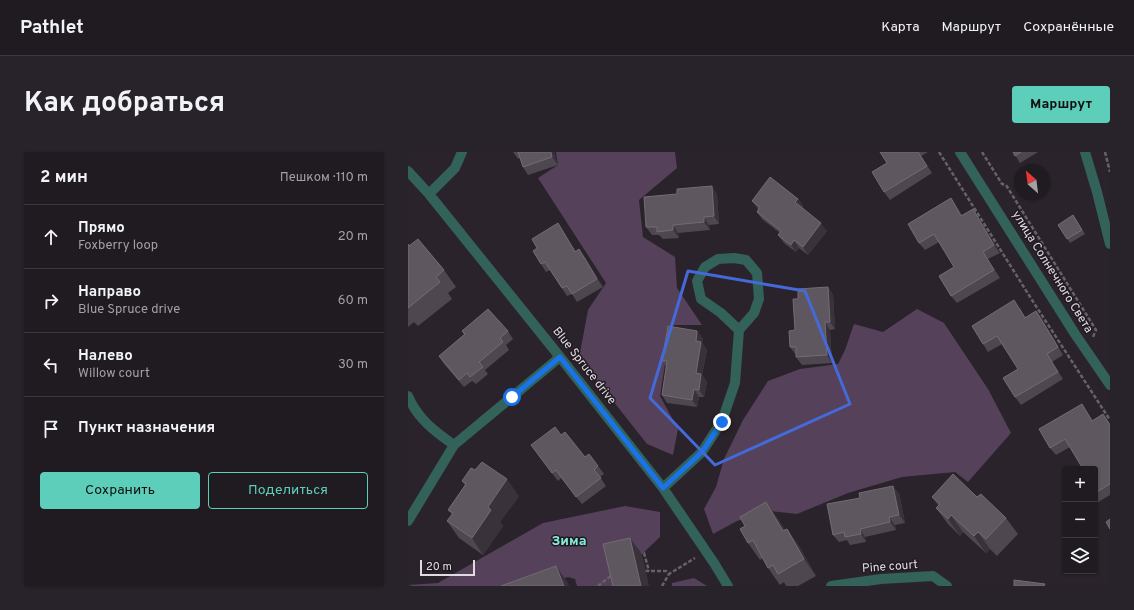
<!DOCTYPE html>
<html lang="ru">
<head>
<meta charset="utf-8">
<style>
  :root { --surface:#201a21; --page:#28232a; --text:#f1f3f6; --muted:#a2a1a5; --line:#3d383f; --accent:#5cceba }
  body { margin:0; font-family:Overpass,sans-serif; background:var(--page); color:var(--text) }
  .controls { position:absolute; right:12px; bottom:12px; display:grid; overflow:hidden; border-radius:4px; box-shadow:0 1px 3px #0004 }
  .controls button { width:36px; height:36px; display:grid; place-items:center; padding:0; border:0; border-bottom:1px solid var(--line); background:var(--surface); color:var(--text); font:20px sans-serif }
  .compass { position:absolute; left:606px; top:12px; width:36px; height:36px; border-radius:50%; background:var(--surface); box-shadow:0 1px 3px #0004; rotate:332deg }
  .scale { position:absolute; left:12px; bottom:10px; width:55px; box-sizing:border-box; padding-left:4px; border:2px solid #e0dbe1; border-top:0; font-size:11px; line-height:14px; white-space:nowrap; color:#e0dbe1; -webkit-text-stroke:3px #211a22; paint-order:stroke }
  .stop { position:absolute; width:12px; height:12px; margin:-9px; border:3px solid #1a73e8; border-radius:50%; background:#fff }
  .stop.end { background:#1a73e8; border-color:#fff; box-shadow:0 1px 4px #0008 }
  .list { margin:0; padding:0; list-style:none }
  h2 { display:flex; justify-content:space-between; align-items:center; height:52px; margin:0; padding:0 16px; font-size:17px }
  h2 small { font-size:13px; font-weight:400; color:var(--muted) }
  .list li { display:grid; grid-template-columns:26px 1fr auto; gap:12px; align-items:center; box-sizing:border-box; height:64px; padding:0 16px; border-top:1px solid var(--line) }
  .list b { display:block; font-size:15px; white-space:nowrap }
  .list p { margin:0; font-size:13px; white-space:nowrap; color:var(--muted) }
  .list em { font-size:13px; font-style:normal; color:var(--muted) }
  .actions { display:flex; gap:8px; padding:12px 16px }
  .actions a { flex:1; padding:9px 0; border:1px solid var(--accent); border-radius:4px; text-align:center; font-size:14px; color:var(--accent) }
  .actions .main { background:var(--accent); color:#111 }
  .icon { flex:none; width:22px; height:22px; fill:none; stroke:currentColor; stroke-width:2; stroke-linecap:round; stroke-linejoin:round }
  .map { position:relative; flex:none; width:702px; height:434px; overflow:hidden; border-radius:4px }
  header { display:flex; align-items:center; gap:24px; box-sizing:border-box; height:56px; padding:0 20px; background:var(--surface); border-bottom:1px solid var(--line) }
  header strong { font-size:19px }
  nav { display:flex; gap:22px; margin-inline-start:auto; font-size:14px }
  .intro { display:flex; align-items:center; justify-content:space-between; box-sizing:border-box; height:96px; padding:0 24px }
  h1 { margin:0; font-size:28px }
  .button { padding:10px 18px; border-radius:4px; background:var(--accent); color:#111; font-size:14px; font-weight:700 }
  main { display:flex; gap:24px; padding:0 24px }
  aside { flex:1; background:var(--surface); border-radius:4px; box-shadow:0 1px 3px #0004 }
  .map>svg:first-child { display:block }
  .green { fill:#554159 }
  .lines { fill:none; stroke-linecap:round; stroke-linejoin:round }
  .path { stroke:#686169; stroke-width:2.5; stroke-dasharray:4 2; stroke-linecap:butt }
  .minor { stroke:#326259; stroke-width:10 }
  .wall { fill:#4f4750 }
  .shaded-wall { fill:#3a323b }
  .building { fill:#5f5760; stroke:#736c74 }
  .route { stroke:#1a73e8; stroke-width:5 }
  .marked { fill:none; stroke:#446ada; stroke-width:3; stroke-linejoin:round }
  .labels { text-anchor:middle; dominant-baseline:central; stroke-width:3; stroke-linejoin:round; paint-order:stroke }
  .street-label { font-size:12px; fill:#e0dbe1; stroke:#211a22 }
  .quarter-label { font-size:14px; font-weight:bold; fill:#85ead7; stroke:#211a22 }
</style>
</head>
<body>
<header>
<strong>Pathlet</strong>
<nav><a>Карта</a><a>Маршрут</a><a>Сохранённые</a></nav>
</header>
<div class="intro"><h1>Как добраться</h1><a class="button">Маршрут</a></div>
<main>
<aside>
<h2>2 мин<small>Пешком · 110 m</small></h2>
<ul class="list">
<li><svg class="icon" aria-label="ahead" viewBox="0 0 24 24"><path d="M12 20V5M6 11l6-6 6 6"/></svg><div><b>Прямо</b><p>Foxberry loop</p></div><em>20 m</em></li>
<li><svg class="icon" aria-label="right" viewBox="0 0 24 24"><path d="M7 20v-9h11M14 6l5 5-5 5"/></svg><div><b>Направо</b><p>Blue Spruce drive</p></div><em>60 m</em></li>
<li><svg class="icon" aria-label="left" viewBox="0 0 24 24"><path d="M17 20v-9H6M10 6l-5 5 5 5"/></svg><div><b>Налево</b><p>Willow court</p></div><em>30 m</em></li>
<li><svg class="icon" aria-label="arrive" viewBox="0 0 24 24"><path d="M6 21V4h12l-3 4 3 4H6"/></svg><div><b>Пункт назначения</b></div></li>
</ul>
<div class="actions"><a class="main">Сохранить</a><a>Поделиться</a></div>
</aside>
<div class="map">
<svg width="702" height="434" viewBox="0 0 702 434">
  <rect width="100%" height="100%" fill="#2b232c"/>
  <path class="green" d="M148 0H267L269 16 231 48 235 85 267 105 269 136 294 173H263L252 244 270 277 265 303 239 292 171 206 180 158 198 131 130 26 150 13Z
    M509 157 536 171 580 237 603 281 560 330 547 320 494 325 440 341 389 362 362 359 329 369 305 382 296 357 308 335 316 307 335 268 360 229 392 217 430 212 437 198 446 172 475 180Z
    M217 354 252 360V385L234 402 207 409 209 434H169L167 427 160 425 135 434H0V433L30 431 135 371Z
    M286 426 299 434H264V431Z"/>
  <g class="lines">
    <path class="path" d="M531 0 624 148 702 268
      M574 0 594 32 598 33 688 178 685 185
      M697 0 702 20
      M230 402 236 401 241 419
      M237 419H258L261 422 287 406
      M190 434 204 423
      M254 434 261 422"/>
    <path class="minor" d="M552 0 667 182 702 233
      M677 0 689 40 702 92
      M0 19 21 42 152 205 255 336 306 411 320 434
      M21 42 47 16 54 0
      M0 244C9 266 26 279 46 293
      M255 336 294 300 314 269 327 231 331 178 346 161 351 147 349 121 338 108 326 106 310 107 297 115 289 129 293 147 313 161 331 178
      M0 369 46 293 152 205
      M423 434 473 427 525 424 539 434"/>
  </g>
  <path class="wall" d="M105 0H146L150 13 120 23 115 15 112 6 110 7Z
    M472 0H520L513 4 524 21 482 48 476 40 479 11Z
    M605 0H630L612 11Z
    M309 42 311 72 301 73 302 78 270 81 271 86 255 87 251 83H244L238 75Z
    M543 46 554 63 565 57 570 65 592 101 580 107 592 126 549 151 543 144 546 115 531 90 517 98 511 91Z
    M390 47 395 54 394 56 419 79 400 103 391 96 388 100 376 91 370 83 372 81 354 67 349 60 350 57 344 49Z
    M665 63 677 82 662 91 650 73Z
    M155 79 168 99 177 105 195 135 169 150 164 142 159 144 142 118 138 120 133 112Z
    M0 92 1 94 36 118 48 135 40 141 44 147 10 174 6 170 0 175Z
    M420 135 425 143 427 177 422 178 424 211 394 213 388 205V203L382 195 387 178 390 147Z
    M612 156 617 165 628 159 634 167 655 203 644 210 655 227 613 253 607 245 610 217 594 192 580 200 575 192Z
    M54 179H100L105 187 98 193 101 198 77 218 80 222 68 232 64 229 56 235 36 212 31 204 56 183Z
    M289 179 295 187 294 191 299 198 294 223 299 230 296 245H291L289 255 259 251 254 243 258 214 254 209Z
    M674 252 685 269 695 262 702 272V343L687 352V317L662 295 648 303 642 296Z
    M153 283 177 305 190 314 196 322 192 325 198 334 174 352 153 326 150 329 123 293Z
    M67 318 111 344 92 370 95 374 75 403 51 386 39 369 44 362 40 358 57 333 54 329Z
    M491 341 497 371 487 373 488 378 457 385 458 390 442 393 439 388 431 390 425 383Z
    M524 345H569L598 366 610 382 589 404 582 397 578 401 555 380 552 384 540 372 528 356 530 353Z
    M358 350 370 367 377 378 379 377 391 394 408 424 390 434H378L376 430 372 433 360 416 355 406 352 408 340 391 337 374Z"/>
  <path class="shaded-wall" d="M143 0H146L150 13 144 5Z
    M510 0 513 4 524 21 519 14Z
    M304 34 309 42 311 72 306 64Z
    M543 46 548 54 559 72 553 64Z
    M390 47 395 54 392 58 387 50Z
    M565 57 570 65 592 101 586 93Z
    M296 65 301 73 302 78 296 70Z
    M150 71 155 79 173 107 167 100Z
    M413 71 419 79 400 103 395 95Z
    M265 73 270 81 271 86 265 78Z
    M386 88 391 96 388 100 383 93Z
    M171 97 177 105 195 135 189 127Z
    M575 100 580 107 592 126 586 118Z
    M420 135 425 143 427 177 422 170Z
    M628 159 634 167 655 203 650 195Z
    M417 170 422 178 424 211 419 203Z
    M289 179 295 187 294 191 299 198 294 223 299 230 296 245 291 238 288 221V189Z
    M286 237 291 245 289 255 284 248Z
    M99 327 111 344 92 370 95 374 75 403 64 386 80 355Z
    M485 334 491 341 497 371 491 363Z
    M358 350 370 367 387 396 375 379Z
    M543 363 555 380 552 384 540 367Z
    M481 365 487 373 488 378 482 370Z
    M379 377 391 394 408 424 396 407Z
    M452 377 457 385 458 390 453 382Z
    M570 380 582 397 578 401 566 384Z
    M222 386 234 402 241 434H233Z
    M148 414 160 431 161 434H156Z"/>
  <path class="building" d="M110 0H143L144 5 115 15Z
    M472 0H510L519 14 476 40 464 20 479 11Z
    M605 0H613L607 4Z
    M362 25 390 47 387 50 413 71 395 95 386 88 383 93 370 83 373 79 349 60 352 55 344 49Z
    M304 34 306 64 296 65V70L265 73V78L249 80V75H238L236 45 269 42V37Z
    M543 46 553 64 565 57 586 93 575 100 586 118 543 144 531 124 546 115 526 82 511 91 500 72Z
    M665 63 674 78 659 87 650 73Z
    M150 71 167 100 171 97 189 127 164 142 159 134 154 136 137 110 133 112 125 99 129 96 124 87Z
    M10 87 36 118 28 125 32 130 0 156V92L1 94Z
    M420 135 422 170H417L419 203 388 205V195H382L381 179 387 178 385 147H390V137Z
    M606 148 617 166 628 159 650 195 639 202 650 220 607 245 595 226 610 217 589 184 575 192 564 174Z
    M80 157 100 179 92 186 95 190 71 210 75 215 62 225 59 221 51 228 31 204 57 182 54 179Z
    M260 174 289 179 288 189 293 190 288 221 293 222 291 238 286 237 284 248 254 243 259 209H254Z
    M674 252 684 269 695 262 702 273V332L687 341V317H675L657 287 642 296 631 277Z
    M147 275 153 283 157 280 177 305 181 302 190 314 186 318 193 326 168 345 148 318 144 321 123 293Z
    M74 310 99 327 80 355 83 358 64 386 39 369 45 361 40 358 58 332 54 329 63 316 67 318Z
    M545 322 569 345 573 342 598 366 578 387 570 380 566 384 543 363 540 367 528 356 532 352 524 345Z
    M485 334 491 363 481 365 482 370 452 377 453 382 437 385 436 380 425 383 419 352 452 346 451 341Z
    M358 350 375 379 379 377 396 407 370 422 365 413 360 416 345 388 340 391 332 377 337 374 332 365Z
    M702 367V377L698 370Z
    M222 386 233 434H205L195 392Z
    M148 414 156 434H93Z
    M606 428 637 432 636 434H606Z"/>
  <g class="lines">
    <path class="route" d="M104 245 152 205 255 336 294 300 314 270"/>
  </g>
  <path class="marked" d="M280 119 397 139 442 252 307 313 242 246Z"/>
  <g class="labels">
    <g class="street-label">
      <text transform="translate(644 120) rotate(58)">улица Солнечного Света</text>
      <text transform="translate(176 214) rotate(52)">Blue Spruce drive</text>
      <text transform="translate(482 415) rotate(-4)">Pine court</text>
    </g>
    <g class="quarter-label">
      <text x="161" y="389">Зима</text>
    </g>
  </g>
</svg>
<div class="controls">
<button>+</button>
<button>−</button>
<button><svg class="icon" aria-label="layers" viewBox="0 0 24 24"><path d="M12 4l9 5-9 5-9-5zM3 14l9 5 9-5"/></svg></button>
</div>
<svg class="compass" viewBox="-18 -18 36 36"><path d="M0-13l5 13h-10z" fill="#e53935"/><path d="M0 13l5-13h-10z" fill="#a2a1a5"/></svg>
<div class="scale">20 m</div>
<div class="stop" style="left:104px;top:245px"></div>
<div class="stop end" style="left:314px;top:270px"></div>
</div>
</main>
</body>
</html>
